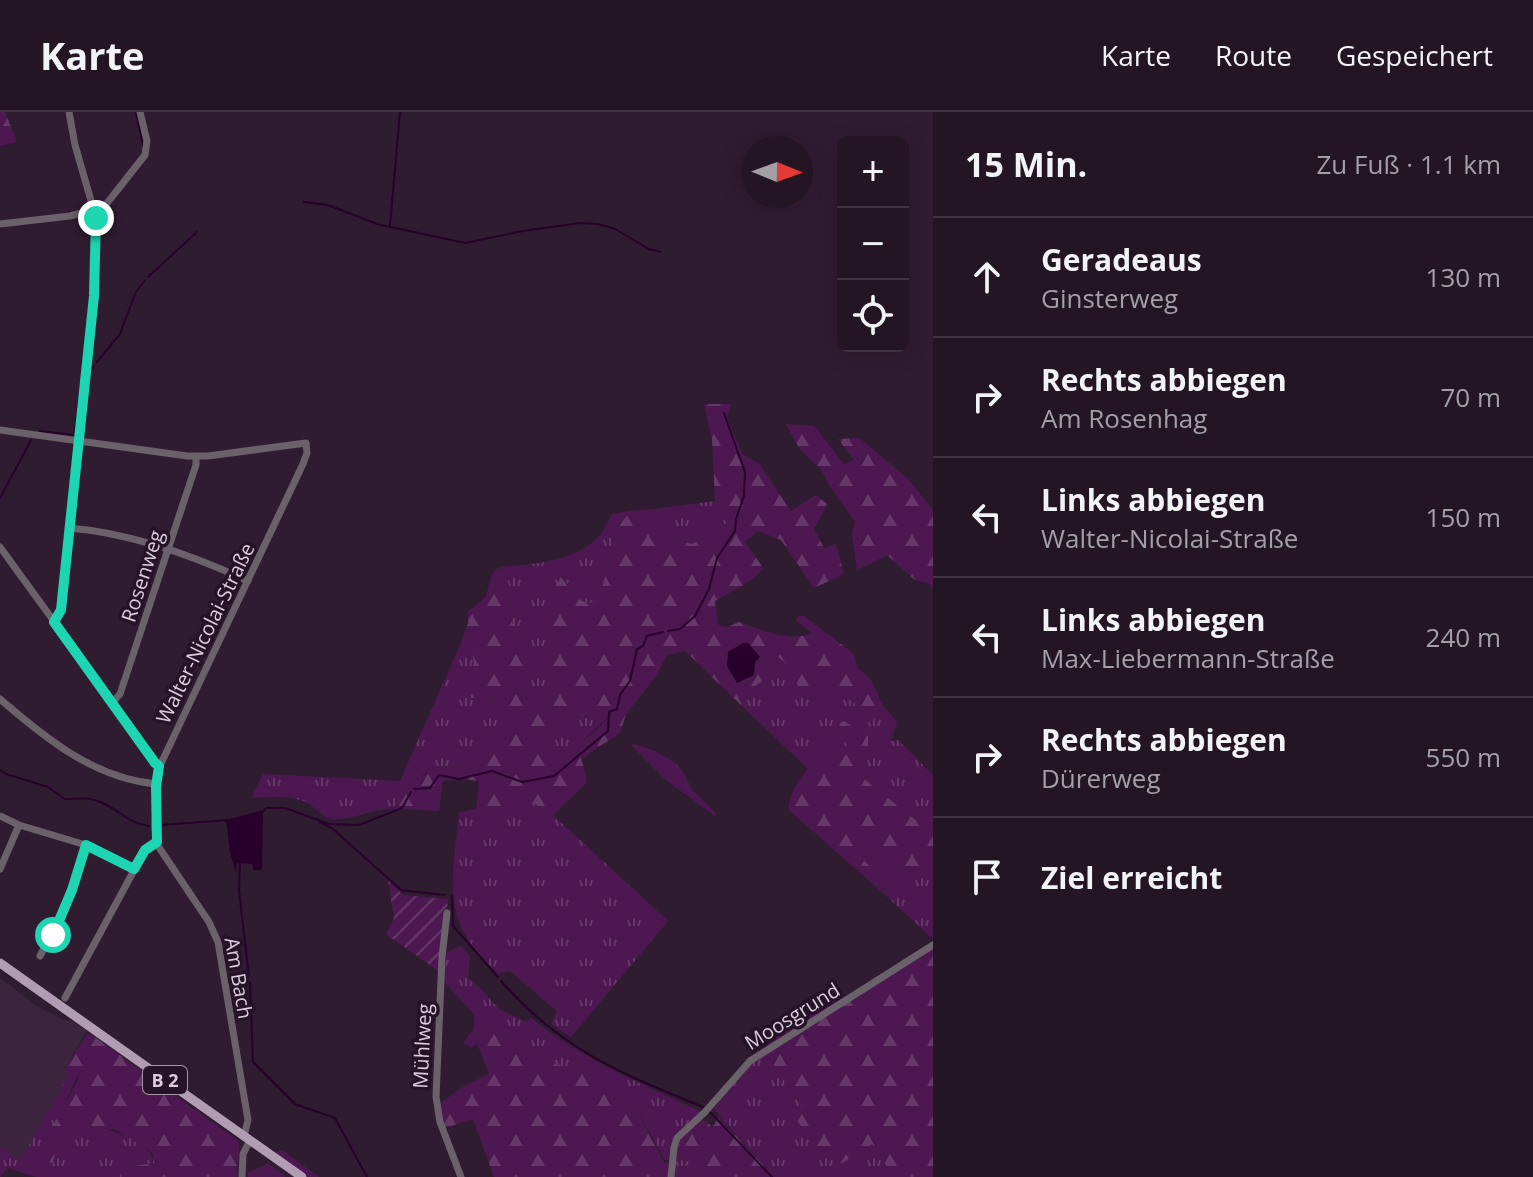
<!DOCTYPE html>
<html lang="de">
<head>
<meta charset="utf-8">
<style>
  :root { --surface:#241525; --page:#2c1e2d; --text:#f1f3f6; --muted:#a39fa7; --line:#413442 }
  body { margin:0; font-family:"Open Sans",sans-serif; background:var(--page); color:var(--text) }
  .controls { position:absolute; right:24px; top:24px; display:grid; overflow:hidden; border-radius:12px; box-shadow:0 4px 20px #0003 }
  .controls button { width:72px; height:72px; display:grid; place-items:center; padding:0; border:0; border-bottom:2px solid var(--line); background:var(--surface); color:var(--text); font:40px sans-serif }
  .compass { position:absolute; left:741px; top:24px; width:72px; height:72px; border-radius:50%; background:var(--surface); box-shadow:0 4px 20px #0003; rotate:91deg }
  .stop { position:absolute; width:24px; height:24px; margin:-18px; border:6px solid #1dd5b1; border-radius:50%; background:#fff }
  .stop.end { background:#1dd5b1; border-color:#fff; box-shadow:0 2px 8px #0008 }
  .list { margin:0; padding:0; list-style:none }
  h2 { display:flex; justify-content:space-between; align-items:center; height:104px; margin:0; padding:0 32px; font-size:34px }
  h2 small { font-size:26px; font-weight:400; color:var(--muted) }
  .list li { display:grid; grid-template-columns:52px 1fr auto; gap:24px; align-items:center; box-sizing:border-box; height:120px; padding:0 32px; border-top:2px solid var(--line) }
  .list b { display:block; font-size:30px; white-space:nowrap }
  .list p { margin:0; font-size:26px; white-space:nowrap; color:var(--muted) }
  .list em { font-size:26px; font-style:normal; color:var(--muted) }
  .icon { flex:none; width:44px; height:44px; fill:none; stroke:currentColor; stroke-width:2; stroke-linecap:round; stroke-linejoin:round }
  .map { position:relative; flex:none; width:933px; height:1065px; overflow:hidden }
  header { display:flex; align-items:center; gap:48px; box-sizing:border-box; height:112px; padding:0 40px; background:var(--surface); border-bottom:2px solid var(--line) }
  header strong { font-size:38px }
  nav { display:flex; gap:44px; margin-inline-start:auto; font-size:28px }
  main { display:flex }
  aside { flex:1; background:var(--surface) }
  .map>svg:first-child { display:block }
  .built { fill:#3c243e }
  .grass { fill:url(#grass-tufts) }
  .forest { fill:url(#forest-firs); fill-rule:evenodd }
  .garden { fill:url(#garden-furrows) }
  .water { fill:#28002c }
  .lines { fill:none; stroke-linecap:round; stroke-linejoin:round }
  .stream { stroke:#28002c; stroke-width:2 }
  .minor { stroke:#6b616b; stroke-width:7 }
  .major { stroke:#b19cb3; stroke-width:9 }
  .route { stroke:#1dd5b1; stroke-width:10 }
  .labels { text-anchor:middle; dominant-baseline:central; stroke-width:7; stroke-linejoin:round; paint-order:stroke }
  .shield { fill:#261327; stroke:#a596a6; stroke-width:2 }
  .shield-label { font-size:18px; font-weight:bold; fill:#dbcedc }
  .street-label { font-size:20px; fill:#dbcedc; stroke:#261327 }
</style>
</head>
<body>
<header>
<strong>Karte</strong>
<nav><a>Karte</a><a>Route</a><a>Gespeichert</a></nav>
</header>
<main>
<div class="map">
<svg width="933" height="1065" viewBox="0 0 933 1065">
  <defs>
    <pattern id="grass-tufts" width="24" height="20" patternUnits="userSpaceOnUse" patternTransform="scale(2)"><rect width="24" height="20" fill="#4d1851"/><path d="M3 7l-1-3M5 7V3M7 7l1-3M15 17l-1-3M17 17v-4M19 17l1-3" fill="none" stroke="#663869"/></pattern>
    <pattern id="forest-firs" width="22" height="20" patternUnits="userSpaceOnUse" patternTransform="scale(2)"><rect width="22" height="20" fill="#4d1851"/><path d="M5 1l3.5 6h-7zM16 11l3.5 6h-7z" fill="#663869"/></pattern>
    <pattern id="garden-furrows" width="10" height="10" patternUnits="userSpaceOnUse" patternTransform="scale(2)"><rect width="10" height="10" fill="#4d1851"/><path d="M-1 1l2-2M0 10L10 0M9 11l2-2" fill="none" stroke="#663869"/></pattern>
  </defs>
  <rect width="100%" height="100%" fill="#301c31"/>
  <path class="built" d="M0 866 37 894 62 907 75 910 87 919 65 956 68 964 20 1050 0 1035Z"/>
  <path class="grass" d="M715 389 729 410 693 432 659 421 653 397Z
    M630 399 618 416 601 480 589 493 579 487 562 465 554 477 544 563 549 589 568 606 594 601 607 606 583 628 591 640 583 647 579 638 566 642 555 637 543 604 524 585 529 525 514 523 507 460 499 455C529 453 578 449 599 424 604 418 608 409 612 402Z
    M461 531 471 535 474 551 467 576 500 593 507 613 506 630H497L478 655 432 654 399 688 396 697C375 695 355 708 334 707 321 706 317 696 307 691 290 682 269 685 251 686L263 662 400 669Z
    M778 545 812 571 855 590 873 609 882 593 897 610 891 629 898 628 933 663V722L858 662 868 636 867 624 844 609 850 635 845 644 819 648 809 658 741 593C744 589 746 584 749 581 763 564 770 573 771 547Z
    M634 632 655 639 674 650 682 658 693 679 716 701 715 704 666 668 631 633Z
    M529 688 553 703 668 809 571 925 551 912 557 899 510 859 498 862C487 850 474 838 466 824 444 789 456 738 459 700Z
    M875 741 927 750 933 756V827L884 782 885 775 861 746Z
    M461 834 470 845 468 866 482 878 500 898 527 910 531 906C583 948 642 972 702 1000L670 1048H665L630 986 586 962 536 945 520 931 488 919 472 936 463 931 474 917V902L444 870 446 841Z
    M765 941 803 995 839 1053 872 1032 894 1065H774L714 997 740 962Z
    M77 955 81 957 52 1018 53 1050C59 1028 61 1016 81 1005 104 1023 144 1019 155 1051L119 1056 120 1065H36L8 1056 0 1065V1035L20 1049 68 964Z
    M654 1031 664 1050 670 1052V1065H653Z
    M681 1048 700 1050 701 1065H673V1050Z
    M268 1051 286 1065H248V1061Z"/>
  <path class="forest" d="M0 0H5L17 30 0 34Z
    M704 292H731L727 306 742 342 759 352 791 399 816 383 827 392 814 417 824 436 836 432 844 462 814 476 781 428 758 419 745 430 764 457 750 469 715 489 718 513 727 515 739 510C763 518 787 531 812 521L796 509 798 504H804L854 542 857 556 871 567 882 593 873 609 866 611 855 604V590L812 572 799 582 795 559 778 545 771 547C770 573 763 564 749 581 746 584 744 589 741 593L685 539 667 543 656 564 626 602 620 621 591 640 583 629 602 613 607 606 594 601 568 606 549 589 544 563 554 477 561 465 579 487 589 493 601 480 618 416 630 399 653 397 659 421 692 432 728 410 715 389 712 327ZM748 531 759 545 755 550 754 563 738 570Z
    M786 312 814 314 844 352 854 348 838 327 859 326 907 366 933 398V478L929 471 915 468 887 443 857 458 852 423 855 409 830 375 821 357 800 338Z
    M499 455 507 460 514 523 529 525 524 585 543 604 555 637 566 642 579 637 587 670 553 703 529 688 476 699 479 669 459 667 443 669 439 699 396 697 408 666 424 664 432 654 477 655 483 633 506 629 507 613 500 593 490 587 471 586 467 576 474 551 471 535 461 531 468 511V500L486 484 492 462Z
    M844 609 868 624V636L858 662 933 722V756L926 751 918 765 901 767 875 741 861 745C870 756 887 767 884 782L789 698C788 682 804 656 819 648 826 645 837 645 845 644L850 635 836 624 835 612Z
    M933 835V1065H894L872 1032 839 1053 820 1040 793 1003 803 995 765 941C776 904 792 896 825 879L843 888Z
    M487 919 520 931 536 945 586 962 630 986 654 1031 653 1065H494L473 1007 445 1016 438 993 461 976 489 962 477 931Z
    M87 922 92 923 237 1028 239 1033 237 1065H120L119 1056 155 1051 152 1040 116 1018 93 1015 81 1005C60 1016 59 1028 53 1050L32 1052 78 968 81 957 77 955 68 964 65 956Z
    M719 1005 774 1065H701L700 1050 681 1048 673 1050 679 1025 700 1008 707 1009 712 1016Z
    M282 1038 319 1065H309L275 1041Z"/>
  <path class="garden" d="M388 768 403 783 448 787 441 861 386 822 394 807Z"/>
  <path class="water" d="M743 531H748L760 545 755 550 754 563 737 571 727 554 728 540Z
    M263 698 262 758H254L252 752 237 751 236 761 230 741 226 708Z"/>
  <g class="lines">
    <path class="stream" d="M136 0 143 34
      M304 90 328 93 377 112 465 131 523 119 580 111 598 112 615 117 649 137 660 140
      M390 114 400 0
      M148 165 197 120
      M136 180 145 168
      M97 250 120 222 135 182
      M89 264 94 254
      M40 319 74 323 81 270
      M0 386 31 328
      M668 519 680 517 695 504 709 477 717 446 735 419 736 407 744 384 745 360 724 301
      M0 658 6 662 48 675 65 687C78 687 89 684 103 691 120 699 130 712 149 714
      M414 677 430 676 439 663 459 667 492 659 522 670 554 664 608 619 609 600 617 597 620 583 630 569 637 537 643 534 647 524 663 520
      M262 701 266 696H285L329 712 359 713 402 696 411 680
      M320 710 333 717 401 778 444 783
      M160 713 230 708
      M240 750 239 779 249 864
      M452 784 453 814 498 865
      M501 869C560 937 622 962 703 995
      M250 871 253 950 295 992 335 1006 367 1065
      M709 999 772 1065"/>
    <path class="minor" d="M0 112 70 104 104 95 145 43 147 29 140 0
      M0 318 187 344H208L306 331 307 341 303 352 157 660 155 717 158 734 209 810 218 830 248 1008 244 1024
      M69 416C131 421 192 443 248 469
      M0 435 159 654
      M54 510 61 498 94 184 96 106 75 33 69 0
      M0 587C45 626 95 667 157 672
      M112 591 120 582 196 353V345
      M0 704 19 713 86 733 134 757
      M0 757 19 713
      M447 801 442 845 436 985 440 1010 461 1065
      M40 844 63 801 86 733
      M65 886 145 738 157 730
      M242 1065 243 1042 250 1028
      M671 1065 674 1036 677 1026 705 1000 750 949 933 833"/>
    <path class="major" d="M0 851 302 1065"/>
  </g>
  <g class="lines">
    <path class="route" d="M53 823 72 778 86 733 134 757 145 738 157 730 156 675 159 654 155 651 54 510 61 498 94 184 96 106"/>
  </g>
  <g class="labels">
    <rect class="shield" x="143" y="954" width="44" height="28" rx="6"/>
    <g class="shield-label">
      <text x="165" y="968">B 2</text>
    </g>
    <g class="street-label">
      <text transform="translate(142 464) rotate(-72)">Rosenweg</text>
      <text transform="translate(205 521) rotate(-64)">Walter-Nicolai-Straße</text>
      <text transform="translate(239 866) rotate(80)">Am Bach</text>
      <text transform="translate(792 904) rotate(-32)">Moosgrund</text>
      <text transform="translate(422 934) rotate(-87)">Mühlweg</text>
    </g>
  </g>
</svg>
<div class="controls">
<button>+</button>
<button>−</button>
<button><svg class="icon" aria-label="locate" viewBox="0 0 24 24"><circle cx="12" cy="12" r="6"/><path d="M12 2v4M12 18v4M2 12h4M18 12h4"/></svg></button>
</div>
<svg class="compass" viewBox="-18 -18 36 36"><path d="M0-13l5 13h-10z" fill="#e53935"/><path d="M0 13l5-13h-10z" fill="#a39fa7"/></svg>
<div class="stop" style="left:53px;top:823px"></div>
<div class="stop end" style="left:96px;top:106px"></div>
</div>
<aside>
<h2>15 Min.<small>Zu Fuß · 1.1 km</small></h2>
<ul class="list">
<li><svg class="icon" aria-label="ahead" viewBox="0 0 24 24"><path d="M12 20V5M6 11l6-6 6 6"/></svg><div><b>Geradeaus</b><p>Ginsterweg</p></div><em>130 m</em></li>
<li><svg class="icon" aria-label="right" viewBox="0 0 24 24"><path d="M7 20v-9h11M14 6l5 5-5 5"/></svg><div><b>Rechts abbiegen</b><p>Am Rosenhag</p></div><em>70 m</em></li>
<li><svg class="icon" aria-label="left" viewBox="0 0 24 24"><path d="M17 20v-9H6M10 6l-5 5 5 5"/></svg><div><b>Links abbiegen</b><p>Walter-Nicolai-Straße</p></div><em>150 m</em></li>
<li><svg class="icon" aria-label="left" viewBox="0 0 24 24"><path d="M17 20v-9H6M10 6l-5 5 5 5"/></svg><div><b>Links abbiegen</b><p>Max-Liebermann-Straße</p></div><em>240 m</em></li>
<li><svg class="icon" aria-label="right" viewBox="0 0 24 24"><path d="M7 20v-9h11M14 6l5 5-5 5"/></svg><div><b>Rechts abbiegen</b><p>Dürerweg</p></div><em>550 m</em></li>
<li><svg class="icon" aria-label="arrive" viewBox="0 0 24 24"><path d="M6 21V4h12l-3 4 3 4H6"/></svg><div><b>Ziel erreicht</b></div></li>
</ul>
</aside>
</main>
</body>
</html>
